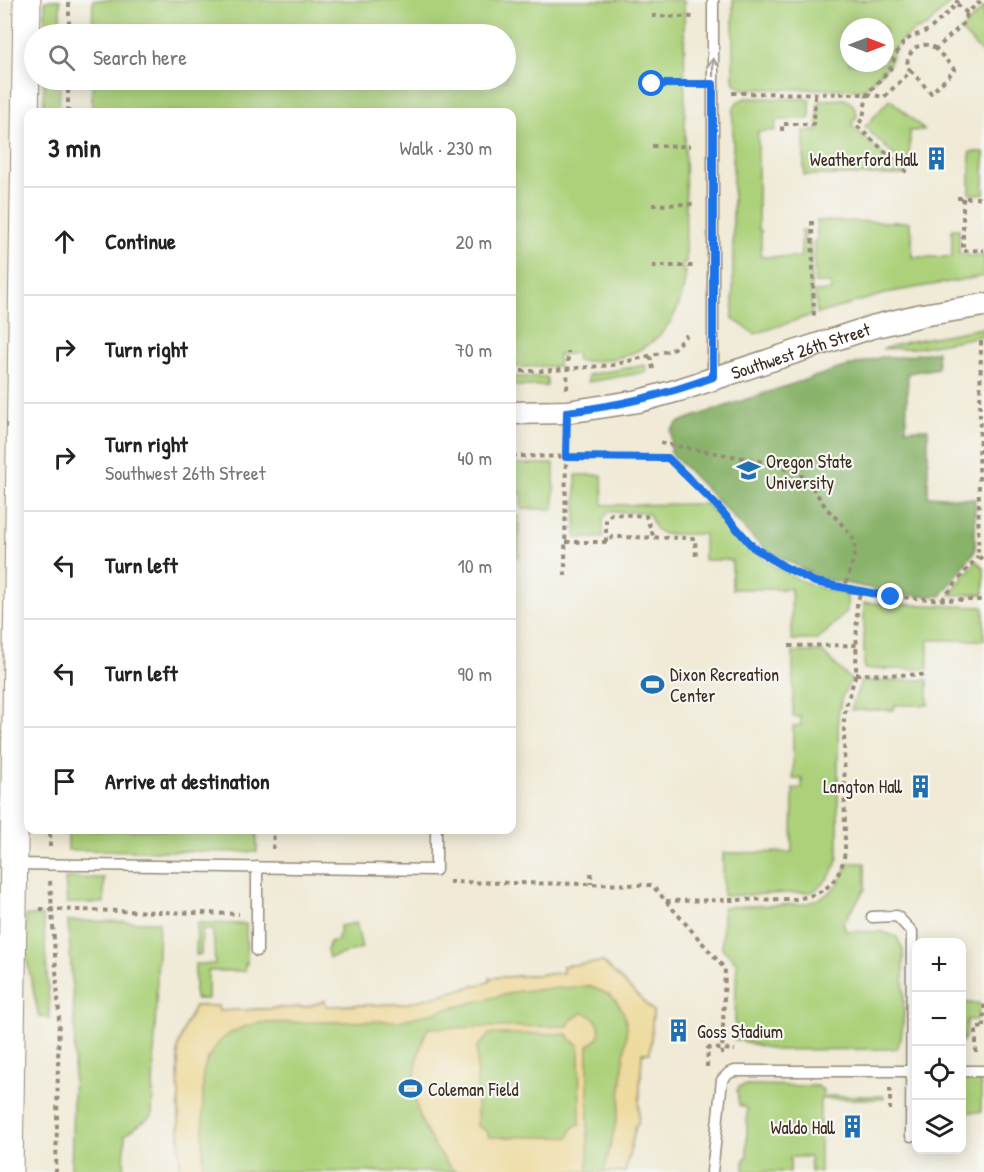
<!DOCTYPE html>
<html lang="en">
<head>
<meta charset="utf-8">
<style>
  :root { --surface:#fff; --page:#f6f6f6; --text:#222; --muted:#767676; --line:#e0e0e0 }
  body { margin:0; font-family:"Patrick Hand",sans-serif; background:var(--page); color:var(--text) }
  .controls { position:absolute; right:18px; bottom:18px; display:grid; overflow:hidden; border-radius:12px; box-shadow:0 3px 15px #0003 }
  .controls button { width:54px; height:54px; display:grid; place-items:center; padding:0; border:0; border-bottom:2px solid var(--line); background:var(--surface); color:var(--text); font:30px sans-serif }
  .compass { position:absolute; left:840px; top:18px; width:54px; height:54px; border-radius:50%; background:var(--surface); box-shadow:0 3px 15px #0003; rotate:90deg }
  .stop { position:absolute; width:18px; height:18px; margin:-14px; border:4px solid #1a73e8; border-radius:50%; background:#fff }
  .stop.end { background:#1a73e8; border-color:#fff; box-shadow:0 2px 6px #0008 }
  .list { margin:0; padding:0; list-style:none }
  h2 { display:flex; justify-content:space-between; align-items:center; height:78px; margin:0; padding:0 24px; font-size:26px }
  h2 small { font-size:20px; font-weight:400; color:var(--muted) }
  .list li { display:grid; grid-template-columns:39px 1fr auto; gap:18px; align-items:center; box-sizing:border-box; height:108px; padding:0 24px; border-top:2px solid var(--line) }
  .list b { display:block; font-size:22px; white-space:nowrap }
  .list p { margin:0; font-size:20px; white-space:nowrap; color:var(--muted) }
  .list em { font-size:20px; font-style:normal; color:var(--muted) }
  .icon { flex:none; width:33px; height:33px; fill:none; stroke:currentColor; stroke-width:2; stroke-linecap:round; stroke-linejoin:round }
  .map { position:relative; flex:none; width:984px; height:1172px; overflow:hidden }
  .search { position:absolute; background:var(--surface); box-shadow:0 3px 15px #0003; left:24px; top:24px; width:492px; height:66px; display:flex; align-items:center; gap:15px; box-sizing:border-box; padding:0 21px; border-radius:33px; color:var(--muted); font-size:22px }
  .panel { position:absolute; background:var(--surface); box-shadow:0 3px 15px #0003; left:24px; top:108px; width:492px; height:726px; border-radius:12px }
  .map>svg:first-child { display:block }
  .green { fill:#acd17a; stroke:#747e4c; stroke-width:1.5; fill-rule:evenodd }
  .forest { fill:#89b36a; stroke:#626e44; stroke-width:1.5 }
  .sand { fill:#eeda9e; stroke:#94825e; stroke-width:1.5; fill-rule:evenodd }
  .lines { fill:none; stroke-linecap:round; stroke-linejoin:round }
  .service-casing { stroke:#968a7a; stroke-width:13 }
  .minor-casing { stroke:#968a7a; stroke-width:25 }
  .tertiary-casing { stroke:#968a7a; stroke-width:29 }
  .path { stroke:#968a7a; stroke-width:4; stroke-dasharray:4.5 4.5; stroke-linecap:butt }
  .service { stroke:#fff; stroke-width:10 }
  .minor { stroke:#fff; stroke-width:22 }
  .tertiary { stroke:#fff; stroke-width:27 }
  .oneway { stroke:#a79f9a }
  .route { stroke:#1a73e8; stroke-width:8 }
  .labels { text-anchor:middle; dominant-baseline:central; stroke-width:4.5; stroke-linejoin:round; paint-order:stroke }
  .poi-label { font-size:18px; fill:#3b2a1e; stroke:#f6f6f2; text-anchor:start }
  .street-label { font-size:18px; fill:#3b2a1e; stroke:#f6f6f2 }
</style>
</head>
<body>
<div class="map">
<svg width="984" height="1172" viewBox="0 0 984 1172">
  <rect width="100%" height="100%" fill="#f6f6f2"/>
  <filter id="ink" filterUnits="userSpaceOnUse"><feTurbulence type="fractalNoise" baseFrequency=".0167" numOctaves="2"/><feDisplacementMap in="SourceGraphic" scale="12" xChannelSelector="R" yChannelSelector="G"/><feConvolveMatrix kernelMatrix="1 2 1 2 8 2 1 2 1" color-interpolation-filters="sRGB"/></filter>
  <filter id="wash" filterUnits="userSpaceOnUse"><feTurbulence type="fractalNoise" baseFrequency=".008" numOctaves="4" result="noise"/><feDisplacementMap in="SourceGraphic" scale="24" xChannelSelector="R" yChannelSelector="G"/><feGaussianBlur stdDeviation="1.35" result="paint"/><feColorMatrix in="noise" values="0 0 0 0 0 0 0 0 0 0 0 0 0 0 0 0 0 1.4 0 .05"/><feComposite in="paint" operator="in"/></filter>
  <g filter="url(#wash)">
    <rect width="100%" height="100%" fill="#f0ead6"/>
    <path class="green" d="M45 0H60V34H45Z
      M93 0H684L686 262 683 263V272H686C680 336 638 364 577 361L576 353 558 355V366L512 367V112H92V80H506V34H92Z
      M733 0H951V2L927 26 914 31 899 42 893 52 889 65 864 89H744L734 83 733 78ZM849 27H885V63H849Z
      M984 7V55L961 31Z
      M44 80H60L59 112H44Z
      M745 98 810 99V117L808 119 776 120 775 131H758V229L761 230V257H801V230H805V243H810L812 315 755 334 733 319V110L737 102Z
      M844 99C853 102 855 107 857 116L851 125 905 175H804V131H818V104L822 100Z
      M890 99 924 130 910 131 909 170 865 127Z
      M970 152H984V194H970Z
      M817 221 910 222V230L912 231V257H952V229H959V253L974 257 984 255V276L891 292 817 314 815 292 831 291 830 283H815L814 241 817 240Z
      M982 328V336L917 348 882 349 907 342Z
      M645 365 647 372 588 382V375Z
      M512 377H547V386H512Z
      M512 464H554V509H521V492H512Z
      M576 475H602L603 505 706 504C753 553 779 580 847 595V611L818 640H792L791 589H732V560H704V534H663L655 528 649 514 644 512H609L603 519V538H576Z
      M512 516H519V557H512Z
      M976 561 984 568V594L950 595Z
      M864 603 984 607V640H928V669H864Z
      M793 652H822L851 680 842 697 838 716V857C834 873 826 883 812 892L723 896V853L792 852 793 789H802V779H793V726L801 725V717H793Z
      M928 680V705H895L894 710H851L861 681Z
      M68 830H257V852L68 850Z
      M848 863H865V889L843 923 846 931 883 932 897 937 903 950 904 1013 901 1038 897 1049 775 1050 734 1039 737 963 722 948 723 907 803 904C827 899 841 886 848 863Z
      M65 878H104V903H67Z
      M26 915 43 916 50 1018 39 1017 24 946Z
      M68 921 159 922 152 1116 125 1135 124 1172H71L75 1029Z
      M197 923 246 924 247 964H245V971H208V999H195V964H215L213 930 202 929 201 955H196Z
      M356 923 362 948 329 958 327 950 330 942 338 940 340 926Z
      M603 962 653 1011 650 1053H642L638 1124 636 1125 625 1172H180L178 1047 184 1028 195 1006H218L219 1011 306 1007 325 1001 326 1006 405 1004 490 982V978L563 973V966Z
      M962 1003H979L978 1020H967L966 1035 962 1043Z
      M962 1080H977L981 1084V1112H962Z
      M746 1085 817 1086 823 1090V1096H884V1099H820V1172H811L810 1157H790V1172H744V1159L747 1158V1108L739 1105 737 1091 739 1087Z"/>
    <path class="forest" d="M937 351 938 368 908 373 906 429H928V496L975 499V551L941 596 903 595 820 578 767 550 754 539 671 453V430L678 423 690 418 838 369 881 357H899Z"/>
    <path class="sand" d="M603 962 653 1011 650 1053H642L638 1124 636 1125 625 1172H604L619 1110 627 1026 623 1011 617 1002 610 995 589 986 519 991 399 1021 259 1023C229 1029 212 1042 203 1072V1172H180L178 1047 184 1028 195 1006H218L219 1011 306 1007 325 1001 326 1006 405 1004 490 982V978L563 973V966Z
      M582 1013C601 1015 607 1038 588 1045V1172H457L453 1170C413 1124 403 1085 428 1028L568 1026 571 1020ZM489 1034H568L572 1041 579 1045 580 1124 573 1127 569 1137H489L487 1131 477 1126V1046L482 1043Z"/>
  </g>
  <g filter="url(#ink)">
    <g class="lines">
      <defs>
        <path id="service" d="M713 0V377
          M15 864 436 870V830
          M257 867V951
          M872 917 897 916 912 932 911 1136
          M962 1071H984
          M712 1172 722 1080 729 1073 735 1071H916"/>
        <g id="minor">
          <path id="s1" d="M512 413 567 412 639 401 679 390 872 327 922 315 984 305"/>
        </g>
        <path id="tertiary" d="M9 1172 27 0"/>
      </defs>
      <use href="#service" class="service-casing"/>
      <use href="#minor" class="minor-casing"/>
      <use href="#tertiary" class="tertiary-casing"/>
      <path class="path" d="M957 4 967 13 982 0
        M652 16 694 17
        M69 34V0
        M911 71 907 67C907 50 921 38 936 49
        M652 84H694
        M732 93 867 94 884 97 911 71 931 93 955 70 936 49 965 22 967 13
        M68 112V80
        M782 131V124H814L815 94
        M652 146H690
        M907 172 857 126 863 118 867 94 891 68 895 55 904 42 911 37 929 30 957 4V0
        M957 198H984
        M963 198V251L984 250
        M652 205 694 204
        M812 221 814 320
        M652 266H694
        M981 341 978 556 984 561
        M650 356 654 373
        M512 371H542L613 365 672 350 687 335
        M567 389 568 351
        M660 443 771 463 806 478 827 509 839 521 855 541 854 558 844 589
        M512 456 668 458C684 474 701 489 717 506 729 519 739 535 753 547 812 597 910 600 984 600
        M566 542H606L613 537 695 538 696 560
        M606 542V519L612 514 646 516 654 538
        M565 576 566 436
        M942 600 978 556
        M789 646 857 645
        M856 674 928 675
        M50 847V830
        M273 849 274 830
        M591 873V884
        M50 881 59 1013 56 1172
        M449 882 652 885 725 969 722 1055
        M666 901 795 899C824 895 841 882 845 851L844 718 846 707 856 673 857 602 861 592
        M40 909 239 914
        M984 1027V1004
        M976 1053V1028L984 1027
        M707 1067 708 1048 735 1050
        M890 1088V1110"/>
      <use href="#service" class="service"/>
      <use href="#minor" class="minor"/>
      <use href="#tertiary" class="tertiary"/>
    </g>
    <defs><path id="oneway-shaft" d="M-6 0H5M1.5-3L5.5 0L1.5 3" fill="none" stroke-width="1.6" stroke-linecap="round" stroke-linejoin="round" transform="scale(1.5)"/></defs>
    <use class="oneway" href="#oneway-shaft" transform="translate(713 67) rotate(-90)"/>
  </g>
  <g class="lines" filter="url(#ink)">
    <path class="route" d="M652 84H713V377C665 395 617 406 567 412L566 457 668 458 717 506 753 547 783 566 815 582 891 597"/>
  </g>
  <defs>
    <symbol id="building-bare" viewBox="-9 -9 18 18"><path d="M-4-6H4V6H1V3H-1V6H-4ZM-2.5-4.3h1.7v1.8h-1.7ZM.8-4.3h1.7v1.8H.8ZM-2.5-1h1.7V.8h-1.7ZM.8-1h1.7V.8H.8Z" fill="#1f6fb2" stroke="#f6f6f2" stroke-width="2.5" paint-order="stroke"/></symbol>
    <symbol id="university-bare" viewBox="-9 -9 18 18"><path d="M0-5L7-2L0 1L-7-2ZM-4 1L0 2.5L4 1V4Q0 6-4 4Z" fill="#1f6fb2" stroke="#f6f6f2" stroke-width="2.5" paint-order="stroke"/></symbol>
    <symbol id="stadium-bare" viewBox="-9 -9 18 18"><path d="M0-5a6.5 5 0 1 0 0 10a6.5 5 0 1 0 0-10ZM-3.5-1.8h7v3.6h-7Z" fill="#1f6fb2" stroke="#f6f6f2" stroke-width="2.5" paint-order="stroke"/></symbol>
  </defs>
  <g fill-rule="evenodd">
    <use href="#building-bare" x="920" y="142" width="33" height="33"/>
    <use href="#university-bare" x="732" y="454" width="33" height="33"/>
    <use href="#stadium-bare" x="636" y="668" width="33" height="33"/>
    <use href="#building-bare" x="904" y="770" width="33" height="33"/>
    <use href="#building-bare" x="662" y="1014" width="33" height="33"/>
    <use href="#stadium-bare" x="394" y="1072" width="33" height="33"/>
    <use href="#building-bare" x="836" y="1110" width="33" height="33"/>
  </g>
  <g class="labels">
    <g class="poi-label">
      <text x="918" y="159" text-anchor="end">Weatherford Hall</text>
      <text x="766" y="461">Oregon State<tspan x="766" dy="21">University</tspan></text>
      <text x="670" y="674">Dixon Recreation<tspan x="670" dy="21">Center</tspan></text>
      <text x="902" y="786" text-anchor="end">Langton Hall</text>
      <text x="697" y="1031">Goss Stadium</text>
      <text x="428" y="1089">Coleman Field</text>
      <text x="835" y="1127" text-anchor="end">Waldo Hall</text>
    </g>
    <g class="street-label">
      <text stroke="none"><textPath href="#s1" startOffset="297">Southwest 26th Street</textPath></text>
    </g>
  </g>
</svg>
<div class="controls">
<button>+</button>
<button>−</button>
<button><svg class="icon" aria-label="locate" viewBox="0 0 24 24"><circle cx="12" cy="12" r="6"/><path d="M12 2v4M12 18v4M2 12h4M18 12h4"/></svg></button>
<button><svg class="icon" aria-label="layers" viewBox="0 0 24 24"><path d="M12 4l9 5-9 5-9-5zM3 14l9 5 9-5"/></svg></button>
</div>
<svg class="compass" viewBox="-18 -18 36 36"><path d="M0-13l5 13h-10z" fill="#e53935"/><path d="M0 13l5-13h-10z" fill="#767676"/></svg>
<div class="stop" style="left:652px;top:84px"></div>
<div class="stop end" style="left:891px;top:597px"></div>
<div class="search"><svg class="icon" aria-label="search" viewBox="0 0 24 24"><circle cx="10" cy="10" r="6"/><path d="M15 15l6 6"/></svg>Search here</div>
<section class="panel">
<h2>3 min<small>Walk · 230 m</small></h2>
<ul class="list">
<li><svg class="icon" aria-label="ahead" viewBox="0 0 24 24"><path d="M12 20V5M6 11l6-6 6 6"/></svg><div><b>Continue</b></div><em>20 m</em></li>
<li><svg class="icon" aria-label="right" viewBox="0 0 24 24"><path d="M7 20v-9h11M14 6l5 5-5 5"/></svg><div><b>Turn right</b></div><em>70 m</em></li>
<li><svg class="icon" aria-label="right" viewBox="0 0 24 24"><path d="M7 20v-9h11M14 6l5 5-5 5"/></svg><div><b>Turn right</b><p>Southwest 26th Street</p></div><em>40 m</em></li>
<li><svg class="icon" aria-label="left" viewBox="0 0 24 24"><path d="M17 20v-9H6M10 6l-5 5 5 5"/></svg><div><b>Turn left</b></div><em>10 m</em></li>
<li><svg class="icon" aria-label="left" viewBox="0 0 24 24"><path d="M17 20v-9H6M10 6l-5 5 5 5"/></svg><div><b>Turn left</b></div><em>90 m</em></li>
<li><svg class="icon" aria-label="arrive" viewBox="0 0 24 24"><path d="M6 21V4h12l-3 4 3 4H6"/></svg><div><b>Arrive at destination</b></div></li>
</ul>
</section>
</div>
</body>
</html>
